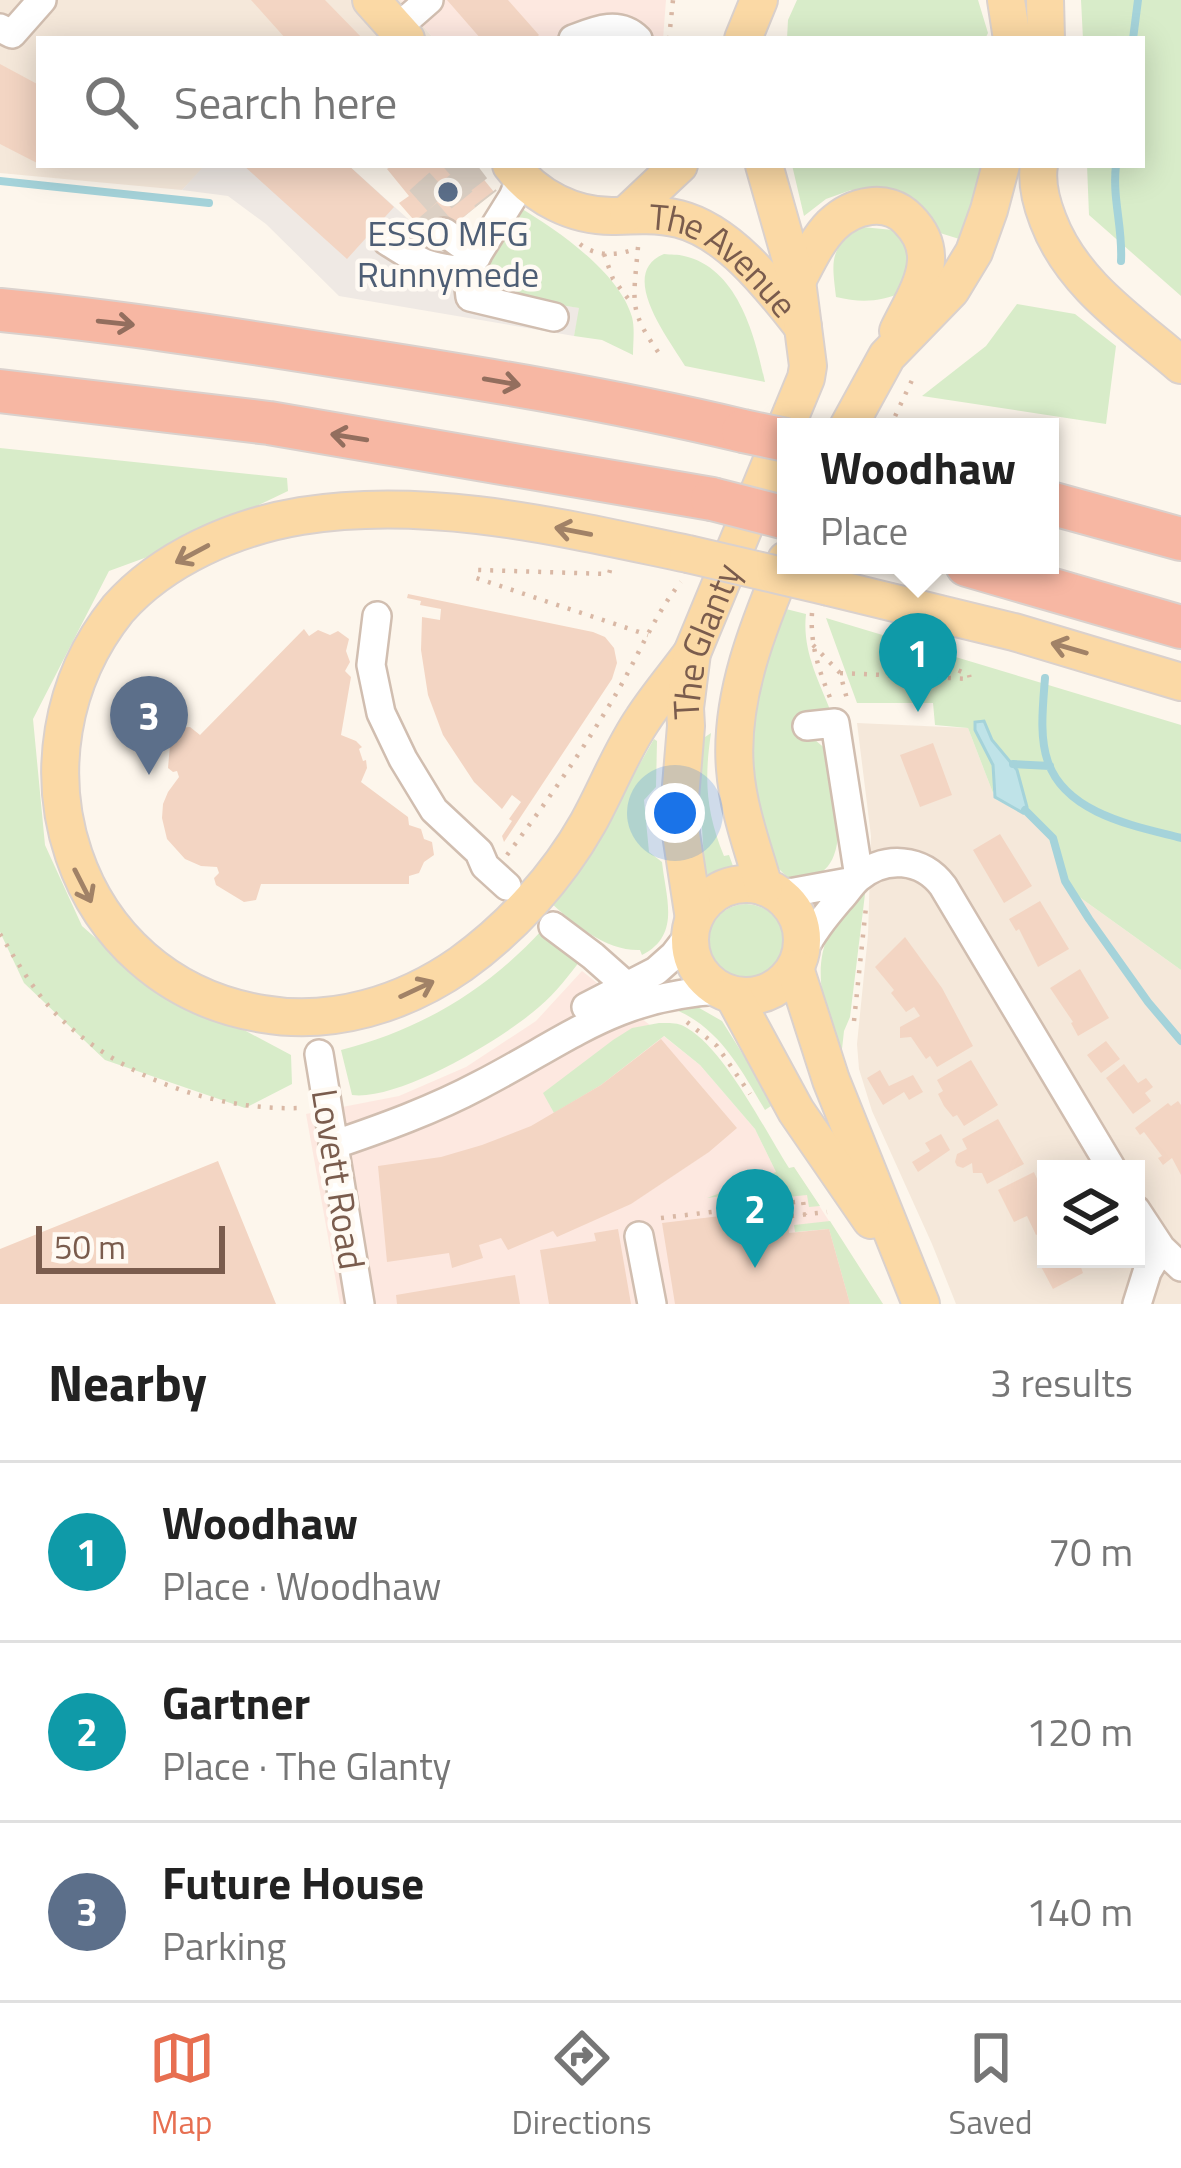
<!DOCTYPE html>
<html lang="en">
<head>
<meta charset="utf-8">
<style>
  :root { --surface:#fff; --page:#f2f2f2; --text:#222; --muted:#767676; --line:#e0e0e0; --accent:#e76f51 }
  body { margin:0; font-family:"Titillium Web",sans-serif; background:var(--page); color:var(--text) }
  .controls { position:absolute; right:36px; bottom:36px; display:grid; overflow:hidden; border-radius:0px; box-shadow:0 6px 30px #0003 }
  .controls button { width:108px; height:108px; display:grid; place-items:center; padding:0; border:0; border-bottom:3px solid var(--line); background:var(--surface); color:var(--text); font:60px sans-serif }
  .scale { position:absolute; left:36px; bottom:30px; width:189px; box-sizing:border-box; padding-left:12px; border:6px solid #7a5c4d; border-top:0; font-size:33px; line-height:42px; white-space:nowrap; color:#7a5c4d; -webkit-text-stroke:9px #fffaf3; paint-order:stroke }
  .you { position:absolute; left:675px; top:813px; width:42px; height:42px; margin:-30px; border:9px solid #fff; border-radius:50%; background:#1a73e8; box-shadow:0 0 0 18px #1a73e833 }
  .badge { display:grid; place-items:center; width:78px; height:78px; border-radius:50%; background:var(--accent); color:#fff; font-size:39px; font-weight:700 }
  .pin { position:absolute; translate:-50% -99px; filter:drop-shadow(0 3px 6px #0008) }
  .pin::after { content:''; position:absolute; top:63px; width:42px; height:36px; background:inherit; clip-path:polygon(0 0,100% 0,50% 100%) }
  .popup { position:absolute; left:777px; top:418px; width:282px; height:156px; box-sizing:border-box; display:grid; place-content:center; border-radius:0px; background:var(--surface); filter:drop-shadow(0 3px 9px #0005); font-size:39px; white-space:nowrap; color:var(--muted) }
  .popup b { font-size:45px; color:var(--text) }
  .popup::after { content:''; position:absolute; left:50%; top:100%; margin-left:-24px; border:24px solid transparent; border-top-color:var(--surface) }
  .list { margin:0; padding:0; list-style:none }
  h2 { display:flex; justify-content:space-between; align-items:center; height:156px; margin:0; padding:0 48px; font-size:51px }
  h2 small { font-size:39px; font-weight:400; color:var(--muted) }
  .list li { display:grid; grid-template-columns:78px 1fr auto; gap:36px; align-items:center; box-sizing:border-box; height:180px; padding:0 48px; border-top:3px solid var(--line) }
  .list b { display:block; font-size:45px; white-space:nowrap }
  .list p { margin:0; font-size:39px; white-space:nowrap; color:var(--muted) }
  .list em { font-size:39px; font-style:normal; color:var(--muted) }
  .icon { flex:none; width:66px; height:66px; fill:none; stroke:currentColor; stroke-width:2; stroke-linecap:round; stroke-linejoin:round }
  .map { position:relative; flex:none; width:1181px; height:1304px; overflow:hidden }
  .search { position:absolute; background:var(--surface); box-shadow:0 6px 30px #0003; left:36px; right:36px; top:36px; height:132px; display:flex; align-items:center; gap:30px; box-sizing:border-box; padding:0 42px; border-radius:0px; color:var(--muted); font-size:45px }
  .sheet { height:696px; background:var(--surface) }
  nav { display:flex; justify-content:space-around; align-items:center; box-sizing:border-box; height:168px; border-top:3px solid var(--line); background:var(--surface); font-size:33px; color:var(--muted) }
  nav a { display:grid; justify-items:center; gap:6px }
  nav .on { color:var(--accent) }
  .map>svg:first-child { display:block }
  .residential { fill:#f5e8da; fill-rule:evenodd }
  .commercial { fill:#fde8e0 }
  .industrial { fill:#efe9e4 }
  .green { fill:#d8ecc9 }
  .water { fill:#bfe3e8; stroke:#a5d3da; stroke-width:3 }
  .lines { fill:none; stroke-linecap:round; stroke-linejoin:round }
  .stream { stroke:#a5d3da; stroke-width:8 }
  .building { fill:#f3d5c3 }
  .minor-tunnel { stroke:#dcd0c4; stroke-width:27; stroke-dasharray:27 14; stroke-linecap:butt }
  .minor-casing { stroke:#d1beb0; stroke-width:32 }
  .major-casing { stroke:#dad1cd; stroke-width:40 }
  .highway-casing { stroke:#dad1cd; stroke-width:46 }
  .path { stroke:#d9b8a5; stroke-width:4.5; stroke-dasharray:3 9; stroke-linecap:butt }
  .minor { stroke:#fff; stroke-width:27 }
  .major { stroke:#fbd9a5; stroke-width:36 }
  .highway { stroke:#f7b7a3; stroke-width:42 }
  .major-bridge-casing { stroke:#dad1cd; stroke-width:40; stroke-linecap:butt }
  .highway-bridge-casing { stroke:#dad1cd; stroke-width:46; stroke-linecap:butt }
  .major-bridge { stroke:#fbd9a5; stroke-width:36 }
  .highway-bridge { stroke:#f7b7a3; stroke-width:42 }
  .oneway { stroke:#936e5e }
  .oneway2 { stroke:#a18267 }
  .service-dot { fill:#5c6f8a; stroke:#fffaf3; stroke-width:4.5 }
  .labels { text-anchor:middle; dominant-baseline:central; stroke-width:9; stroke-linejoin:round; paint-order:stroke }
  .service-label { font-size:36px; fill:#4e5e75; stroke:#fffaf3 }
  .street-label { font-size:36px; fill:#7a5c4d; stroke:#fffaf3 }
</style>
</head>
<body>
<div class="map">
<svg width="1181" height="1304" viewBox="0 0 1181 1304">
  <rect width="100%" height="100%" fill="#fdf6ec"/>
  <path class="residential" d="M0 0H401L434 39H39V165H206L182 190 0 173Z
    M857 723 968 728 993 793 997 800 1023 813 1049 839 1064 886 1181 970V1304H956L932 1244 872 1111 859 1069 857 1044 868 935 871 836ZM1046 1169H1136V1259H1046Z"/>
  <path class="commercial" d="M401 0H666L663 39H434Z
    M582 971 700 1065 755 1129 776 1172 794 1167 883 1304H340L306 1114 399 1096 466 1067 536 1021Z"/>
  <path class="industrial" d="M205 165H348L457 263 527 300 580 308 574 336 339 296 266 224 228 196 182 190Z"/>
  <path class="green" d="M797 0H978L988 33 985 39H787L788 20Z
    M1081 0H1181V296L1089 215 1087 165H1142V39H1083Z
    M792 165H990L969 242 940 233 922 208 887 189 851 190 826 199 804 216Z
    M519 207C557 230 619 272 632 317 635 329 633 342 633 355L602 340 574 336 579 308 528 300 479 278 482 259Z
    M862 227 893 230C914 254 909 263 904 292 880 302 861 303 836 297 832 261 828 248 862 227Z
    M664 254C671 255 678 254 684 256 738 268 755 336 765 382L685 366C668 338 617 273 664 254Z
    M1017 304 1075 314 1116 346 1106 424 922 396 986 346Z
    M0 448 287 478 288 491 161 552 109 571 33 719 45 845 82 926 160 995 244 1030 291 1055 292 1084 245 1108 105 1060 24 983 0 932Z
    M782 608 806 614C802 650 818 679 831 712L809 735 827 750C835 790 862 890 787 877L771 861 748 783 753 706Z
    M826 618 1181 725V970L1064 886 1049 839 1023 813 1027 806 1016 770 989 736 984 721 975 730 993 765V793L968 728 935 725 933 703H857Z
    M711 733C704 780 706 812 724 856L729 855 733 866 703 876 699 860 704 858 699 785 702 739Z
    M654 739 657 741 656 787 644 800 649 852 662 862C666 899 681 935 642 955L640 950C606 951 575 925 551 903L588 855Z
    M862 893 865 894 850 1017 844 1031 841 1058C818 996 803 941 862 893Z
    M708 942a38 38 0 1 1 76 0a38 38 0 1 1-76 0Z
    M542 930 583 957C569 975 556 993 539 1007 503 1039 399 1101 352 1095L341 1050C420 1030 487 990 542 930Z
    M694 1005 722 1021 774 1104 765 1110C739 1066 717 1023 666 1006Z
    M659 1023C670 1023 678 1022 687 1028 725 1050 764 1129 789 1168L794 1167 820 1206 809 1207 807 1195 758 1200 756 1192 707 1198 776 1172 755 1129 700 1065 664 1036 601 1085 554 1113 543 1093 613 1040 632 1028Z
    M830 1221 883 1304H850L829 1229 795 1232 794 1225Z"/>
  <path class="water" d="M984 721 992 740 1017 770 1027 807 1023 813 995 797 993 765 975 730V722Z"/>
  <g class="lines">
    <path class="stream" d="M1133 39 1138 0
      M1116 165C1112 199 1123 227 1121 261
      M0 181 209 203
      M1045 678C1043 705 1039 737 1048 762 1066 814 1135 826 1181 838
      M1013 764 1050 766
      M1025 810 1053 838 1065 881 1089 919 1148 1002 1181 1041"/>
  </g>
  <path class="building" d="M251 0H325L363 39H286Z
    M447 0H508L539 35 535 39H481Z
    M0 64 39 85V164L0 144Z
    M243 165H348L394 207 347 259Z
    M393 165H472L494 192 433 242 399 203 409 196 387 169Z
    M408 594 593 632 605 637 614 648 617 663 612 679 504 842 502 836 512 821 509 819 521 802 512 795 502 809 474 782 443 735 428 695 421 650 422 617 440 620 441 609 420 605 421 601 407 598Z
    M304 629 309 636 318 630 330 635 338 631 349 639 346 651 350 662 345 671 351 677 341 735 356 741 362 747 359 749 363 761 366 760 367 768 361 782 408 817 409 825 421 829 424 839 432 842 434 855 424 862 419 873 409 876V884H261L256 900 244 902 216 885 214 878 219 873 217 867 201 866 185 859 167 839 162 818 163 804 168 792 179 777 177 771 173 772 168 768 170 745 178 728 190 727 200 735Z
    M933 743 952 795 920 807 900 755Z
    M1000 834 1032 886 1004 903 973 850Z
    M1040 901 1069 949 1038 967 1019 929 1016 931 1009 919Z
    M905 937 942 988 973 1046 937 1067 930 1056 926 1059 911 1037 900 1038V1027L920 1016 914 1007 906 1012 891 993 894 990 875 967Z
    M1080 969 1109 1018 1078 1036 1071 1023 1073 1022 1050 988Z
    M661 1039 737 1128 709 1152 631 1204 557 1237 553 1231 508 1250 501 1238 479 1245 483 1258 452 1268 449 1253 387 1262 378 1166 441 1157 482 1145 531 1126 601 1085Z
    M1106 1041 1120 1059 1101 1073 1087 1055Z
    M971 1060 998 1105 964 1126 957 1115 953 1117 944 1106 938 1094 943 1091 937 1080Z
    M1124 1064 1138 1083 1146 1078 1153 1087 1145 1093 1151 1101 1133 1114 1106 1078Z
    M880 1070 889 1086 913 1075 923 1092 909 1100 904 1092 883 1105 867 1078Z
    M1178 1101 1181 1105V1175L1172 1158 1163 1165 1158 1158 1162 1156 1144 1132 1140 1135 1135 1128 1168 1103 1171 1106Z
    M998 1119 1024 1164 987 1184 982 1173H973L972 1163 963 1168 957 1166 955 1162 957 1154 967 1149 962 1139Z
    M941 1134 950 1150 918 1172 912 1162 930 1151 925 1143Z
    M218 1161 276 1304H0V1249Z
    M1034 1172 1046 1199V1230L1036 1235 1027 1216 1014 1222 998 1190Z
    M787 1208 789 1233 829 1229 850 1304H675L662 1223Z
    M618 1229 631 1304H549L540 1250 596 1241 594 1233Z
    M1046 1254V1259H1078L1083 1273 1053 1289 1037 1259Z
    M515 1275 520 1304H397L396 1295Z"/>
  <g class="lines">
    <path class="minor-tunnel" d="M460 165 486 199
      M445 179 471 211
      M444 232 418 201 458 165"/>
    <defs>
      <path id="minor" d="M0 28 12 34 42 0
        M397 28 429 0
        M573 39C596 30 619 20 638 39
        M444 232 477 256
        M387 241C423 264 425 267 467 271
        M467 271 470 297 554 317
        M467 271 513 197 521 178
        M377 616 371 665 381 713 403 759 434 810 479 852 485 866 507 886
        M807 726 835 723 859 877
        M778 895 854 881
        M553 926 593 956 637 995
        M800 955C813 932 822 920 839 900 846 893 851 884 858 878 885 855 922 858 943 886L1112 1169
        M586 1007 656 971 674 955 691 933
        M319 1054 360 1304
        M333 1145C383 1128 433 1110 480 1085 569 1039 615 996 720 990
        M1136 1210 1161 1248 1181 1267
        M639 1236 652 1304
        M1137 1304 1147 1272 1161 1248"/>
      <g id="major">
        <path d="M371 0 406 39"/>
        <path d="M1006 0 1012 39"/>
        <path d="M1045 0 1046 39"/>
        <path d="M743 39 759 0"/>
        <path id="s1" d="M511 165C535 197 574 217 615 216 636 215 658 214 679 219 730 232 772 288 803 327"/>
        <path d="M1039 165C1036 184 1041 202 1048 220 1072 284 1131 322 1181 365"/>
        <path d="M628 213 679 165"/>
        <path d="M797 281C807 262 817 240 832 225 853 205 887 197 908 219 919 230 927 244 926 261 925 284 908 310 898 331"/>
        <path d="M848 427 887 356 951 290 974 252 989 210 1001 165"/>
        <path d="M688 554C563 528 430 495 301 516 235 527 163 558 118 609 0 756 70 983 263 1014 332 1026 404 1004 461 964 511 928 557 878 588 823 607 789 621 751 643 719 658 696 676 675 692 653"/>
        <path d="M829 587 1014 632 1181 682"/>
        <circle cx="746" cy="940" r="56"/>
        <path d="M764 887C753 849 738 809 735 769 729 698 759 624 786 560"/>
        <path id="s2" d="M694 919 681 834 680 798 686 726 685 708 692 653 806 378 808 366 797 281 764 165"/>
        <path d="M795 968 831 1080 921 1304"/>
        <path d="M733 995 796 1111 871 1220"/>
      </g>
      <path id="highway" d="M0 310C113 321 224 338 337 356 473 377 609 399 743 431
        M0 391 269 423 712 499
        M1050 503 1181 539
        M967 565 1181 627"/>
    </defs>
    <use href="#minor" class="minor-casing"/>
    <use href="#major" class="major-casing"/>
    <use href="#highway" class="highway-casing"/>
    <path class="path" d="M669 39 673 0
      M560 165H565
      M580 244C596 257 618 256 637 248
      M638 247C633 306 628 310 663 359
      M604 254 613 279 633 305
      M890 427 913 378
      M610 570 609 574 478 570 476 578 648 635
      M812 613C810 645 819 671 831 700
      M888 630 895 643 969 675
      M813 645 840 673 847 699
      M840 673 970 679 969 675
      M507 855C546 803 583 750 616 694 638 657 654 615 681 582
      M0 934C16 960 32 988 53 1011 115 1075 211 1111 300 1108
      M854 1021 866 907
      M687 1022 717 1046 750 1094
      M791 1216 827 1212
      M661 1218 803 1201 805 1215"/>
    <use href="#minor" class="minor"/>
    <use href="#major" class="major"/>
    <use href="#highway" class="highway"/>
    <defs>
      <path id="major-bridge" d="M688 554 829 587"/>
      <path id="highway-bridge" d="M743 431 786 440
        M712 499 786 518"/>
    </defs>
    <use href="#major-bridge" class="major-bridge-casing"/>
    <use href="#highway-bridge" class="highway-bridge-casing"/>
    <use href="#major-bridge" class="major-bridge"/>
    <use href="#highway-bridge" class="highway-bridge"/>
  </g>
  <defs><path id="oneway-shaft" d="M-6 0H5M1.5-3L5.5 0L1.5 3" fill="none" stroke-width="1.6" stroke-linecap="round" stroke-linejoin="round" transform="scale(3)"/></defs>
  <g class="oneway">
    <use href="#oneway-shaft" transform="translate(116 323) rotate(6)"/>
    <use href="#oneway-shaft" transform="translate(502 382) rotate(10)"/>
    <use href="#oneway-shaft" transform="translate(349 437) rotate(-171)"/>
  </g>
  <g class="oneway2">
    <use href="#oneway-shaft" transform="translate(573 531) rotate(-169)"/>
    <use href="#oneway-shaft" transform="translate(192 554) rotate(152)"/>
    <use href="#oneway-shaft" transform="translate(1069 648) rotate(-164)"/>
    <use href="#oneway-shaft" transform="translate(83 886) rotate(63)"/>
    <use href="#oneway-shaft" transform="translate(417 989) rotate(-25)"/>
  </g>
  <circle class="service-dot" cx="448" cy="192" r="12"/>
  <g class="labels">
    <g class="service-label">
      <text x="448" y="232">ESSO MFG<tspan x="448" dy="41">Runnymede</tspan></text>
    </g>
    <g class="street-label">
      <text stroke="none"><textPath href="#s1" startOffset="243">The Avenue</textPath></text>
      <text stroke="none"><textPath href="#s2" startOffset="282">The Glanty</textPath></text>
      <text transform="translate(339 1179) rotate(81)">Lovett Road</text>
    </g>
  </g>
</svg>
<div class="controls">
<button><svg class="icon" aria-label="layers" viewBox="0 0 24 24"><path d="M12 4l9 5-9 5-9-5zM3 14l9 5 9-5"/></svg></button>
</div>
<div class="scale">50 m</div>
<div class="you"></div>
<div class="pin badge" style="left:918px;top:712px;background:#0f9aa8">1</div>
<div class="popup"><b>Woodhaw</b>Place</div>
<div class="pin badge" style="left:755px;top:1268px;background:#0f9aa8">2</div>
<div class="pin badge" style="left:149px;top:775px;background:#5c6f8a">3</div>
<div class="search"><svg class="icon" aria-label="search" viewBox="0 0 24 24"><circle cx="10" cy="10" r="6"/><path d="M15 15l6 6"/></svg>Search here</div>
</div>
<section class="sheet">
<h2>Nearby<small>3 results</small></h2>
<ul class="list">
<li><span class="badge" style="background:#0f9aa8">1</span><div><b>Woodhaw</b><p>Place · Woodhaw</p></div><em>70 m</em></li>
<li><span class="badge" style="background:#0f9aa8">2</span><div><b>Gartner</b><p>Place · The Glanty</p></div><em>120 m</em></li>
<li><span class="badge" style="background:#5c6f8a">3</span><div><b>Future House</b><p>Parking</p></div><em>140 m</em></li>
</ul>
</section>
<nav>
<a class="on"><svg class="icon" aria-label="map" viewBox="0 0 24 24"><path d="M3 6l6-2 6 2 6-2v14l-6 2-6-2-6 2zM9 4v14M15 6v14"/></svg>Map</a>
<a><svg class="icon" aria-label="directions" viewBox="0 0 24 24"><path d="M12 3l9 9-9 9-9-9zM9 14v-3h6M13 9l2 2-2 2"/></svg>Directions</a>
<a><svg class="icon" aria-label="saved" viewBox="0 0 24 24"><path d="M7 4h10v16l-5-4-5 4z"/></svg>Saved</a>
</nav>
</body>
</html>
